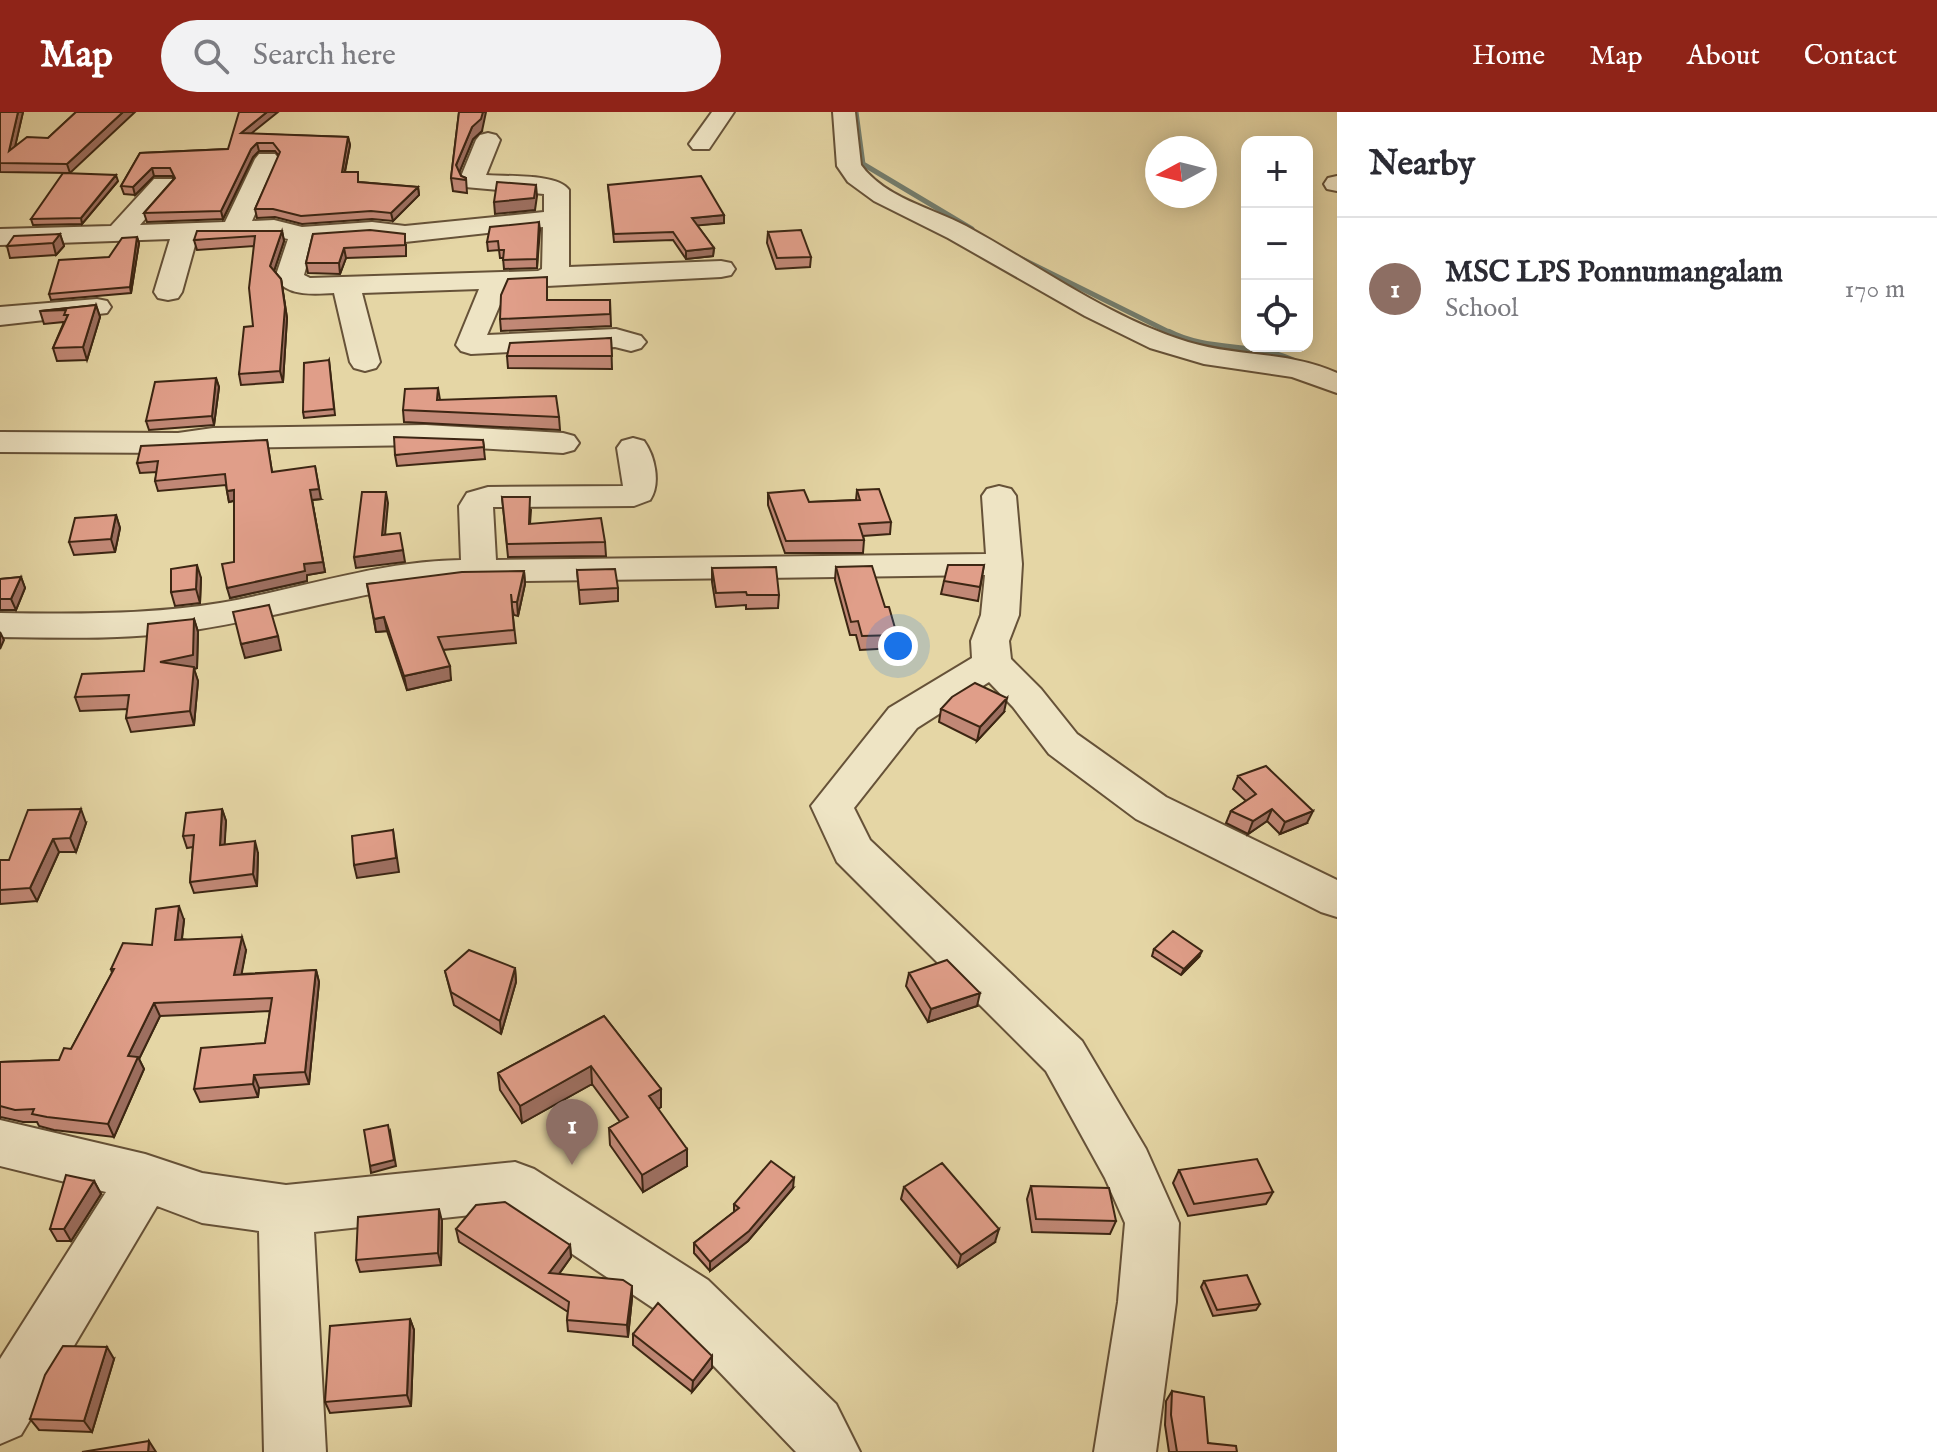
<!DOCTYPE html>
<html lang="en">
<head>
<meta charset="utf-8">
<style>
  :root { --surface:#fff; --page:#f2f2f3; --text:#2b2b33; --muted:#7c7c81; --line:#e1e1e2; --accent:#8f2418 }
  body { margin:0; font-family:"IM FELL English",serif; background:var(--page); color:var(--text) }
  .controls { position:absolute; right:24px; top:24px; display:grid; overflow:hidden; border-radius:16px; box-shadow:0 4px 20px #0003 }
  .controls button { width:72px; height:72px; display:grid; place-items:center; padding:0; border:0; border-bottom:2px solid var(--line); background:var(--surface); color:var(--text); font:40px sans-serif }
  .compass { position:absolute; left:1145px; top:24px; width:72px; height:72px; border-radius:50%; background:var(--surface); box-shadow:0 4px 20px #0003; rotate:263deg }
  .you { position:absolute; left:898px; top:534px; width:28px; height:28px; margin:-20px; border:6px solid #fff; border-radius:50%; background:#1a73e8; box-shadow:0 0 0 12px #1a73e833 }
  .badge { display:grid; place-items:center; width:52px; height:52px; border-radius:50%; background:var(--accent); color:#fff; font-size:26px; font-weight:700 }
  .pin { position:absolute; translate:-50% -66px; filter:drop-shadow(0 2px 4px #0008) }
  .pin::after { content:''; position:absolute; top:42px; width:28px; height:24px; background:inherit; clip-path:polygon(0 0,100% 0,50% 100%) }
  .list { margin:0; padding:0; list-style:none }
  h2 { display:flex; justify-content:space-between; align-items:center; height:104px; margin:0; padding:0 32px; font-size:34px }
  h2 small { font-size:26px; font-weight:400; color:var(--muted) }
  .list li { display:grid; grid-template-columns:52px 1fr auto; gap:24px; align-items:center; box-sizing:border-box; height:144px; padding:0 32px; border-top:2px solid var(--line) }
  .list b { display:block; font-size:30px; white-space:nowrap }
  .list p { margin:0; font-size:26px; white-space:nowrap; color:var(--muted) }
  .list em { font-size:26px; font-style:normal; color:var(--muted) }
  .icon { flex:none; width:44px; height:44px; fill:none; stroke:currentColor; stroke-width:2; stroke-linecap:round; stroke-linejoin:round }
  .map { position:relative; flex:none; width:1337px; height:1340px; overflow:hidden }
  header { display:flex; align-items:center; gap:48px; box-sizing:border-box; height:112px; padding:0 40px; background:var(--accent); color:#fff }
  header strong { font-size:38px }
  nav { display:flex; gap:44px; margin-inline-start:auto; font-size:28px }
  .search { width:560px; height:72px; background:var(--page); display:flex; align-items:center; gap:20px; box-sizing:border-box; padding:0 28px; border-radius:44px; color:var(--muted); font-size:30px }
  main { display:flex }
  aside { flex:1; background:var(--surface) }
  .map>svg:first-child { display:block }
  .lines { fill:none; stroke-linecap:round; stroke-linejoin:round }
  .stream-far1 { stroke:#737e6f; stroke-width:5 }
  .stream { stroke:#737e6f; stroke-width:6 }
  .minor-casing { stroke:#665238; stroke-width:4 }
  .minor { fill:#eee4c4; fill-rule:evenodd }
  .wall { fill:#c18876; stroke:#3c2613; stroke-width:2 }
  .shaded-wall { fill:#9d6f60; stroke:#3c2613; stroke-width:2 }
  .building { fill:#e09e89; stroke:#3c2613; stroke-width:2 }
</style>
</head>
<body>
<header>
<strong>Map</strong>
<div class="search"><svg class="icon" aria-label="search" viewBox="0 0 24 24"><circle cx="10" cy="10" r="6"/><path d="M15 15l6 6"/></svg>Search here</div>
<nav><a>Home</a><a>Map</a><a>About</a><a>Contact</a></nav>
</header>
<main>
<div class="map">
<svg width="1337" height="1340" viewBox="0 0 1337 1340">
  <rect width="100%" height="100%" fill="#e5d6a5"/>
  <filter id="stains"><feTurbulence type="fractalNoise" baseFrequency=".0025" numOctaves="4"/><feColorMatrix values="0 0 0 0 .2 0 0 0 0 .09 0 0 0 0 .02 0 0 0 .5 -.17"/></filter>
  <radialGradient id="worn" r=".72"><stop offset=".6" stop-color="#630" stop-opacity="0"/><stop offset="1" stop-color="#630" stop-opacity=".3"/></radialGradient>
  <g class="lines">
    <path class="stream-far1" d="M856 0 863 52 972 117
      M1014 143 1173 222"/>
    <path class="stream" d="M1169 220C1209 241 1259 230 1298 251"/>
    <defs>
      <path id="minor" d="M712 0H734L709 37H693L689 32Z
        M833 0H855L861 53C885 86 932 96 966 114 1038 153 1109 206 1188 230 1237 245 1289 239 1337 261V281L1292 265 1204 252 1150 236 1085 204 948 126 874 89 848 70 837 54Z
        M488 21 496 23 500 28 486 63C506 65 557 61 569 78V155L721 149 731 151 735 157 731 163 721 165 507 176 487 223 616 217 641 224 646 230 641 236 631 239 615 235 471 242 461 239 456 233 479 177 362 181 380 250 376 256 365 259 354 256 350 250 334 181C314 182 288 185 275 166L288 127 274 124 197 126 182 180 178 186 168 188 158 186 154 180 170 127 0 133V117L111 114 154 67H172L175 72 140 113 225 110 255 47 259 42H275L279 47 252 109 274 108 302 115 372 110 405 114 544 100V82L465 75 460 67 476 28 480 23ZM543 115 542 157 538 159 310 166 304 163 313 130 372 126 405 130Z
        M1337 64V79L1327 77 1324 72 1328 66Z
        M97 187 107 189 111 195 107 201 0 213V195Z
        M426 313 563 321 574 324 579 331 574 338 563 341 426 333 213 336 178 341 0 340V320L178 321 213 316Z
        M633 326 644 329C655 344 661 372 650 388L634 394 493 395 496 448 986 442 982 384 987 377 999 374 1011 377 1016 384 1022 452 1019 503 1009 529 1011 547 1041 577 1077 622 1166 685 1337 768V805L1321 800 1136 707 1049 642 1013 595 989 570 917 616 854 696 870 728 1082 929 1146 1037 1179 1111 1176 1190 1156 1340H1094L1118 1190 1125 1111 1105 1066 1046 959 837 750 811 694 889 596 972 546 971 529 981 503 985 463 445 470C360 480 279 505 194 518 130 528 65 526 0 525V501C74 502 147 503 220 491 300 477 379 449 461 448L459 394 467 381 488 375 623 374 617 336 622 329Z
        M0 1008 145 1042 202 1061 286 1073 515 1050 534 1057 708 1168 836 1292 860 1340H796L668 1206 508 1099 314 1120 326 1340H264L259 1119 202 1111 157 1094 21 1323 0 1332V1247L106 1080 0 1054Z"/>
    </defs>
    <use href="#minor" class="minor-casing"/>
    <use href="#minor" class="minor"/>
  </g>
  <path class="wall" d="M0 0H23L15 34 48 26 76 0 70 61 0 60Z
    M459 0 482 19 473 27 459 60 461 64 466 66 467 81 453 79 451 66Z
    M252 22 348 25 350 33 345 60 359 70 418 75 419 83 393 109 372 107 302 112 275 105 257 106 255 97 279 44 275 39H259L253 45 223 107 147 110 144 101 174 67 172 64H154L135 83 124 82 121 74 140 41 228 37Z
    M118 69 82 112 33 113 31 107Z
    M608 73 724 103V111L697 113 714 136 713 144 686 147 673 128 614 130Z
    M539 110 537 156 504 157 503 146H500L499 138 488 139 487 130Z
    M282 119 284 129 274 159 281 167 287 206 283 270 241 273 239 262 253 214 254 134 197 138 194 128Z
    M768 120 811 145 810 155 776 157 767 131Z
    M60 122 64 134 56 143 10 146 7 134Z
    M313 122 406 133V144L346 146 340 162 308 161 306 151Z
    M137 125 139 131 131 181 51 188 49 182 109 145Z
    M548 188H610L611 214 501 219 500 207Z
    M96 193 100 205 87 248 57 249 53 236 64 210 44 212 40 199Z
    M611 226 612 257 508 256 507 244Z
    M329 248 335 303 304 306 303 300Z
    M216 266 219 275 214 313 149 318 146 309Z
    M438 276 440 288 559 305 560 318 404 310 403 298Z
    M267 328 272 360 321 387 312 388 325 460 307 463V469L230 486 234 450V389L229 390 226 373 158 379 155 369 157 360 140 361 137 351Z
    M483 328 485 347 397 354 395 343Z
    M857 378 891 410 890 422 863 424 864 428 863 441H785L768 393V381L809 390 856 388Z
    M502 385 531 398 530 412 605 430 606 444 508 445Z
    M116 403 120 416 115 440 74 443 69 430Z
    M984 453 978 489 941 482 944 469Z
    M836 455 885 495 897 523 895 536 860 538 856 523H850L835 468Z
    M712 456 779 483 778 496 746 497V493L716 495 712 470Z
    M577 458 618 476V489L580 492Z
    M524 459 525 472 518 504 514 503 512 496 516 531 443 538 451 568 407 578 387 519 376 520 367 472Z
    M21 465 25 476 16 498H0V467Z
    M201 466 200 491 175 494 171 480Z
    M194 507 198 520 197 556 194 557 198 569 194 613 131 620 126 606 128 597 80 599 75 585 144 559Z
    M941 597 1004 600 977 629 939 610Z
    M1238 664 1307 711 1280 722 1267 709 1248 722 1226 711 1231 699 1246 689 1233 677Z
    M222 697 226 709 224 733 258 741 257 774 194 781 190 770 193 735 187 736 183 724Z
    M86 711 76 740H59L37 789 0 792V748H9Z
    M184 808 182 827 246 838 241 862 316 858 319 870 309 972 259 976 258 985 200 990 194 977 265 931 270 899 160 904 139 947 144 957 114 1025 54 1018 39 1014 37 1010H23L1 1005 0 1006V950L59 948 71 937 112 861 111 857 152 833Z
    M1154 837 1199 845 1181 863 1152 844Z
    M515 856 516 870 501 922 454 893 445 859Z
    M909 861 977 894 928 910 906 874Z
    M604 904 661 977V995L658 997 687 1054 643 1080 610 1033 609 1016 620 1010 592 972 522 1011 500 978 498 961Z
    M1179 1058 1273 1080 1266 1092 1188 1104 1173 1071Z
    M94 1069 101 1082 71 1129H57L50 1117Z
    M1031 1074 1116 1109 1110 1122 1032 1120 1027 1087Z
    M904 1075 995 1130 958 1155 901 1087Z
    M793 1076 748 1129 710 1159 694 1141V1131L734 1100V1092Z
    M442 1109 441 1153 360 1160 356 1148Z
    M456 1117 570 1133 571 1145 559 1162 632 1174V1186L628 1225 568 1219 567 1208 568 1200 459 1130Z
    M1204 1169 1260 1192 1256 1198 1213 1204 1201 1175Z
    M410 1207 414 1218 411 1294 330 1301 325 1290Z
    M633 1222 712 1256 692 1280 633 1233Z
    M114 1247 92 1320 39 1318 30 1307Z
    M1172 1279 1208 1331 1237 1340H1169L1165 1313 1166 1289Z"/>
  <path class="shaded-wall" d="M18 0H23L12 48 9 39Z
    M123 0H135L70 61 67 52Z
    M267 0H278L242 29 241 21Z
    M483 0H486L482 19 473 27 457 66 456 53 472 15Z
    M348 25 350 33 343 68 342 60Z
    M257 31 259 39 253 45 223 107 221 99 251 37Z
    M152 56 154 64 135 83 133 75Z
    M116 63 118 69 82 112 81 106Z
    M536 73 537 84 535 98 495 102 494 90Z
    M418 75 419 83 393 109 391 101Z
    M724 103V111L692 114V106Z
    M539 110 540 118 537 156V147Z
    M282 119 284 129 272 165 270 154Z
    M60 122 64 134 56 143 53 131Z
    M137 125 139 131 131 181 130 175Z
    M344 136 346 146 340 162 339 151Z
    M714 136 713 144 686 147V139Z
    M281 167 287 206 283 270 280 259Z
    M96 193 100 205 87 248 83 235Z
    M216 266 219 275 214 313 212 304Z
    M315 354 321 387 312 388 325 460 307 463V469L230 486 227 476 304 452 310 378Z
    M234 378 236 388 229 390 227 379Z
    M386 380 388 391 384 435 382 423Z
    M116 403 120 416 115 440 111 427Z
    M403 438 405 450 356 456 354 445Z
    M197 453 201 466 200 491 196 477Z
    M524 459 525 472 518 504 517 490Z
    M21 465 25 476 16 498 11 487Z
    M384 505 387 519 376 520 374 507Z
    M194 507 198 520 197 556 194 557 198 569 194 613 190 599 160 550Z
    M0 520 4 528 0 537Z
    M278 524 281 538 245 546 241 532Z
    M450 554 451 568 407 578 404 564Z
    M1007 586 1004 600 977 629 980 615Z
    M81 697 86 711 76 740 70 726Z
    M222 697 226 709 224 745 220 733Z
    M1272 697 1267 709 1248 722 1253 709Z
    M1313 699 1307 711 1280 722 1285 710Z
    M393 718 399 760 357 766 354 753Z
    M53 727 59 740 37 789 30 776Z
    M255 729 258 741 257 774 253 762Z
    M179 794 184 808 180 841 175 828Z
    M242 825 246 838 239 876 234 863Z
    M1202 839 1199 845 1181 863 1184 857Z
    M515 856 516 870 501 922 500 909Z
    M316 858 319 870 309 972 305 960Z
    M980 881 977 894 928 910 931 897Z
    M154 891 160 904 139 947 144 957 114 1025 108 1012 128 944Z
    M591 954 592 972 522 1011 520 994Z
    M254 963 259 976 258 985 253 972Z
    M661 977V995L649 1002V984Z
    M390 1019 396 1054 371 1061 370 1054Z
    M687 1037V1054L643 1080 642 1063Z
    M794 1066 793 1076 748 1129 710 1159V1150Z
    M94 1069 101 1082 71 1129 64 1117Z
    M439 1097 442 1109 441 1153 438 1141Z
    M999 1117 995 1130 958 1155 961 1143Z
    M570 1133 571 1145 551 1173 549 1161Z
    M632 1174V1186L628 1225 627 1213Z
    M410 1207 414 1218 411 1294 407 1283Z
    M107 1235 114 1247 92 1320 84 1309Z
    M712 1244V1256L692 1280 693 1269Z
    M149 1329 156 1340H148Z"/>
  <path class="building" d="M0 0H18L9 39 27 25 48 26 76 0H123L67 52 0 51Z
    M239 0H267L241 21 348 25 342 60H358V70L418 75 391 101 371 99 301 104 273 97H255L280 40 273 31H257L251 37 221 99 144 101 175 66 170 56H152L133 75 121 74 140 41 228 37Z
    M459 0H483L481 7 472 15 456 53 461 64 466 66V68L451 66Z
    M63 61 116 63 81 106 31 107Z
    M701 64 724 103 692 106 714 136 686 139 673 120 614 122 608 73Z
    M497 70 536 73 534 86 494 90Z
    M539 110 537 147 503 148 504 138H499L498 129 487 130 490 115Z
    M370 118 405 122V133L344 136 339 151H306L313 122Z
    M801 118 811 145 777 146 768 120Z
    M197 119H282L270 154 281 167 285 195 280 259 239 262 244 215 253 214 249 176 255 124 194 128Z
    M60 122 53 131 7 134 14 124Z
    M137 125 130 175 49 182 59 148 109 145 122 126Z
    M547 165V188H610V202L500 207 501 183 508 167Z
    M96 193 83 235 53 236 68 203H64L66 198 40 199Z
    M611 226 612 244H507L510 231Z
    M329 248 334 297 303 300 304 251Z
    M216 266 212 304 146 309 155 270Z
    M438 276 437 288 556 284 559 305 403 298 405 277Z
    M394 325 483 328 484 335 395 343Z
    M267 328 272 360 315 354 319 377 310 378 323 450 304 452 305 459 227 476 222 452 234 450V378L227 379 225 362 155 369 158 349 137 351 141 334Z
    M879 377 891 410 859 412 864 428 786 429 768 381 804 378 809 390 860 388 857 378Z
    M362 380H386L382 423 400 421 403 438 354 445Z
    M502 385H530L529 412 601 406 605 430 507 432Z
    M116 403 111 427 69 430 75 406Z
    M197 453 196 477 171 480V457Z
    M948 453H984L980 475 944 469Z
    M872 454 885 495H889L897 523 862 524 858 509 851 510 836 455Z
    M776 455 779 483H747L746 480 716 481 712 456Z
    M615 457 618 476 579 478 577 458Z
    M524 459 517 490H512L511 482 514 518 438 525 450 554 404 564 384 505 374 507 367 472 462 460Z
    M21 465 11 487H0V467Z
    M269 493 278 524 241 532 233 500Z
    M194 507 193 543 160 550 194 555 190 599 126 606 129 583 75 585 82 562 144 559 148 512Z
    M975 571 1007 586 980 615 941 597 952 585Z
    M1266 654 1313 699 1285 710 1272 697 1253 709 1231 699 1256 682 1238 664Z
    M81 697 70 726 53 727 30 776 0 778V748H9L28 698Z
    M222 697 220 733 255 729 253 762 190 770 194 723 183 724 186 701Z
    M393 718 396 746 354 753 352 724Z
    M179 794 175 828 242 825 234 863 316 858 305 960 254 963 253 972 194 977 201 936 265 931 272 886 154 891 128 944 138 945 108 1012 47 1005 32 1002 34 997 15 998 0 994V950L59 948 64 936 71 937 114 857H111L123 831 152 833 156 797Z
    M1173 819 1202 839 1184 857 1154 837Z
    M469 838 515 856 500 909 451 880 445 859Z
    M947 848 980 881 931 897 909 861Z
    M604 904 661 977 649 984 687 1037 642 1063 609 1016 628 1005 591 954 520 994 498 961Z
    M388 1013 394 1048 370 1054 364 1018Z
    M1257 1047 1273 1080 1194 1092 1179 1058Z
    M771 1049 794 1066 749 1119 710 1150 694 1131 739 1096 734 1092Z
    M942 1051 999 1117 961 1143 904 1075Z
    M66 1063 94 1069 64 1117H50Z
    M1031 1074 1109 1076 1116 1109 1036 1107Z
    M505 1090 570 1133 549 1161 623 1168 632 1174 627 1213 567 1208 569 1190 456 1117 476 1093Z
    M439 1097 438 1141 356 1148 358 1105Z
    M1247 1163 1260 1192 1217 1198 1204 1169Z
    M658 1191 712 1244 693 1269 633 1222Z
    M410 1207 407 1283 325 1290 330 1214Z
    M63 1234 107 1235 84 1309 30 1307 45 1263Z
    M1172 1279 1204 1285 1208 1331 1236 1334 1237 1340H1177L1171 1303Z
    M149 1329 148 1340H82Z"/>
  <rect width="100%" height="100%" filter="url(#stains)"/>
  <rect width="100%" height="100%" fill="url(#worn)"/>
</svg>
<div class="controls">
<button>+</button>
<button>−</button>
<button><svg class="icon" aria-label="locate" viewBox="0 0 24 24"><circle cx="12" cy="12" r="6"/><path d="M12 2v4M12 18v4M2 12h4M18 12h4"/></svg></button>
</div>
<svg class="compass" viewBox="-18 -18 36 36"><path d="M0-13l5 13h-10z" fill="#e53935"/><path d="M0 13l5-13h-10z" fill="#7c7c81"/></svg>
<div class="you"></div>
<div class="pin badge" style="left:572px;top:1053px;background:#8d6e63">1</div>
</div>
<aside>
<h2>Nearby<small></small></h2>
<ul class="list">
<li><span class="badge" style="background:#8d6e63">1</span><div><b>MSC LPS Ponnumangalam</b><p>School</p></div><em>170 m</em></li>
</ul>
</aside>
</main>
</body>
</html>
